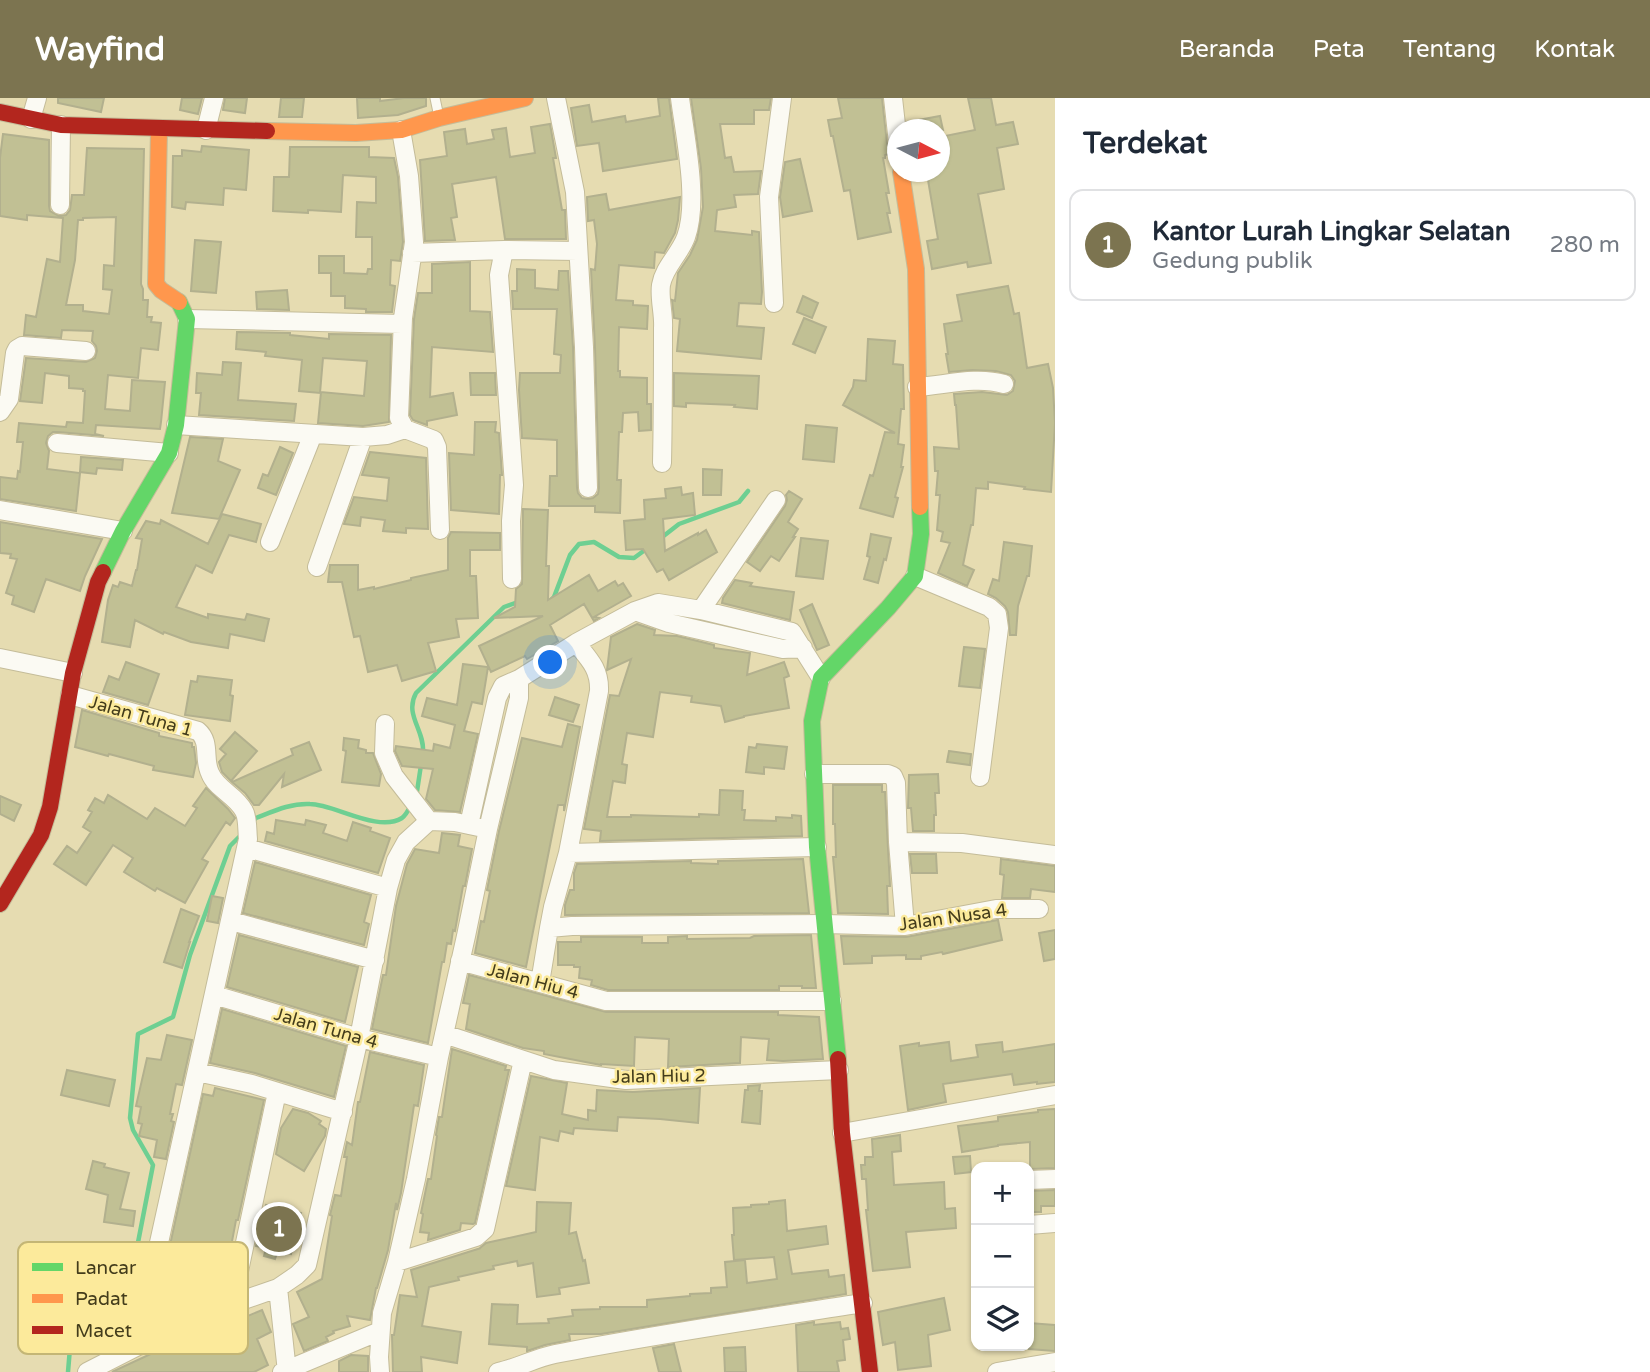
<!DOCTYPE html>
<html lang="id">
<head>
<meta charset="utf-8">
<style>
  :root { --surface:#fff; --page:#f2f2f3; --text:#1f2937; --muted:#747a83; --line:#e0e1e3; --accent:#7c7450 }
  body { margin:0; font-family:"Varela Round",sans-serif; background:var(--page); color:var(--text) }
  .controls { position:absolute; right:21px; bottom:21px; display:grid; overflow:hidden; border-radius:14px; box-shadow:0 2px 5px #0004 }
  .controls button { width:63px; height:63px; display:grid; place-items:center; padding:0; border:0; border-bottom:2px solid var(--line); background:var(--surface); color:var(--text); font:35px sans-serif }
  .compass { position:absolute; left:887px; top:21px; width:63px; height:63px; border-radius:50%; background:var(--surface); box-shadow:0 2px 5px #0004; rotate:96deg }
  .you { position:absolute; left:551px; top:565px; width:24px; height:24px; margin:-18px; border:5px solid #fff; border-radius:50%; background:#1a73e8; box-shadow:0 0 0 10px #1a73e833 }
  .badge { display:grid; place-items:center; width:46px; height:46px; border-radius:50%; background:var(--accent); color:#fff; font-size:23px; font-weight:700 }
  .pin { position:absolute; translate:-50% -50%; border:4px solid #fff; box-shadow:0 2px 7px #0006 }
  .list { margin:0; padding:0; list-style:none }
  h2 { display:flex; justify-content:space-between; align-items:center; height:91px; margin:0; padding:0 28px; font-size:30px }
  h2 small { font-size:23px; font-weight:400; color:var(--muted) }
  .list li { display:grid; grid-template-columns:46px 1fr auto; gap:21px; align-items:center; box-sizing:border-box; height:112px; margin:0 14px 14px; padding:0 14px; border:2px solid var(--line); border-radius:14px }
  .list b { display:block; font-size:26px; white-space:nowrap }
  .list p { margin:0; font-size:23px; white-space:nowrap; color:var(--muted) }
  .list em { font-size:23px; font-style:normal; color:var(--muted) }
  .icon { flex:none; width:38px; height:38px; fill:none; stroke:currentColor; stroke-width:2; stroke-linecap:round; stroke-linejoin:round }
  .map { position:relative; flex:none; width:1055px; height:1274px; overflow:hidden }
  header { display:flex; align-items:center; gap:42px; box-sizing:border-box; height:98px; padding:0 35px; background:var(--accent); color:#fff }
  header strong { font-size:33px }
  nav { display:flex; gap:38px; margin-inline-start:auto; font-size:24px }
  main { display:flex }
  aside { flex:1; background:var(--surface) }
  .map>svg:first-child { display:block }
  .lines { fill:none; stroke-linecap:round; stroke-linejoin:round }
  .stream { stroke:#6ecf92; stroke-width:4.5 }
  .building { fill:#c1c094; stroke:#b2b08e; stroke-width:2; fill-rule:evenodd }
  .lane-casing { stroke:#c4bc99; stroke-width:11 }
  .street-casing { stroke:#c4bc99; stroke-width:20 }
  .fast-casing { stroke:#c4bc99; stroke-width:18 }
  .slow-casing { stroke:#c4bc99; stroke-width:18 }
  .jam-casing { stroke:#c4bc99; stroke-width:18 }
  .lane { stroke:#fbfaf3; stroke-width:9 }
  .street { stroke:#fbfaf3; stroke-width:18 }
  .fast { stroke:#63d668; stroke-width:16 }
  .slow { stroke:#ff974d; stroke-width:16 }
  .jam { stroke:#b3261e; stroke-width:16 }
  .labels { text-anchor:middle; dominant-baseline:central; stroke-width:5; stroke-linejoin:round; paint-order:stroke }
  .street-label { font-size:18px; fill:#433c1b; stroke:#fcea9b }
  .key { fill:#fcea9b; stroke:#c4b675; stroke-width:2 }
  .key-label { font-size:19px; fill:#433c1b }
</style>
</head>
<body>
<header>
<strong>Wayfind</strong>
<nav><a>Beranda</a><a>Peta</a><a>Tentang</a><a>Kontak</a></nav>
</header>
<main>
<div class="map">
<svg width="1055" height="1274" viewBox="0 0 1055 1274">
  <rect width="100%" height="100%" fill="#e6dcb1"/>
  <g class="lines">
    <path class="stream" d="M661 440 679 426 739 404 748 393
      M551 502 554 499 570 457 579 446 594 444 619 459 634 460 649 449
      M423 655C425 632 404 617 416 595L504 509 518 504
      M416 700 421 667
      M252 724 256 720C274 713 291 705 310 706 334 706 378 735 402 720 406 717 409 711 411 707
      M68 1274 70 1250 74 1236 129 1172 135 1160 153 1067 133 1032 130 1020 138 936 173 919 190 857 230 748 242 736"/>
  </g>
  <path class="building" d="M58 0H104L101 14 58 5Z
    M182 0H202L198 16 180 12Z
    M225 0H247L245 15 223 12Z
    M281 0H304L302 19H279Z
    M357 0H380V3L404 0H426V8L398 17 358 20Z
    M658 0H669L677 61 603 73 599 45 577 48 571 10 589 7 592 24 625 18 626 24 660 18Z
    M691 0H771L769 12H754V26H720L725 60 731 59 734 74 761 73 758 96 734 97 736 109 717 112 715 133 752 137V133L759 134 762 194 761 206 739 205 737 228 764 230 761 261 677 253 680 221 674 220 672 202 675 203 678 175 690 157 697 142 703 109 701 70Z
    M838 0H882L887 46 889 51 893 55 885 57V60H883L889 95H886L890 115H887L891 134 858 141 850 92 844 93 833 38H831L828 22 842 20Z
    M968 0H991L996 27 1013 24 1018 46 997 50 1004 91 978 96 991 165 968 169 967 164 932 171 927 143 938 141 927 76 940 74V39L975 32Z
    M940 18 943 32H908L907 24Z
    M550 26 556 60H553L562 112H565L566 141H505L496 79 452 86 457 119 451 120 455 142 425 143 420 62 447 58 444 34 465 31 467 46 494 41 492 32 506 30 510 59 535 55 531 29Z
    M3 36 49 42V108L50 113 59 118 66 117 70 112 72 97H84L87 50 144 51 141 186 143 191V202H148L147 219H152L151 224 161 225 158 252 141 250 138 280 108 277 105 311 130 313 132 282 165 284 161 324 160 331 96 327 95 336 104 338 58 334H53L48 338 46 345 49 353 47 371 80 375 76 413 0 401V379L17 381 18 373 20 374 23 344H17L19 325 66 329 67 324 83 325 85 293H83V291L69 290V278L45 275 42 305 20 303 26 260 86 264 95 260 97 253 96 248 92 243 93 233 62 232 61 240 24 237 26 217 36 219 47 161 60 164 63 120 27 117V122L0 118V60ZM116 119 114 168 104 167 103 191 112 192 109 216 83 213V207H66L75 162 78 122H83V120Z
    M202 48 249 52 246 92 224 90 223 107 186 104 185 111 172 109 173 58H182V52L201 54Z
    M290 49H369V59L394 60 398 79 403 144 400 163 391 162 390 187 395 188 392 214H366V211L345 210V198H331V175H319V158H344V175L367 176 368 171H372V139H356L357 104 376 105V79L343 77 341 114 308 112V115L273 113 274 79H289Z
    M800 61 812 113 783 119 780 99 785 64Z
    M606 96 609 112 680 99 678 122 675 135 664 155 655 154 654 170 619 167 616 202 633 203V207L648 208 647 231 619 229 618 273H620V279L647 280V306H651V332L639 333 638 314 623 315 622 334H619L617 382H621L620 415 595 414V408H549L550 378H557V342L522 340 519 292 520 275H560L561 257 554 256 557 211H513L512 193H517V171L535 172V190L558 192 559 173H568L573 249 577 390 578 395 582 400 588 401 593 400 598 396 599 390 595 249 591 171 595 172 597 146 594 122 588 123 587 99Z
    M195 142 221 144 216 195 191 193Z
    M470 164V213L490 214 493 254 432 249 430 299 453 295 457 317 427 323V327L413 322 410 317 414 221 418 195H432V166Z
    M1008 188 1014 216 1019 215 1027 270 1048 266 1053 290 1055 325 1051 394 1024 391 1025 389 988 384V391L976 390 973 427H971L963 467 974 472 967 488 938 475 950 445 941 443 943 434 937 432 940 397H936L938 373H935L934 349 959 351 956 307H955L954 296 982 294 1007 297 1013 293 1015 283 1011 277 996 273 972 272 949 274 946 256H948L944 226 962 223 957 197Z
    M287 192 289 212 257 211 256 194Z
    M803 198 818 205 812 220 797 214Z
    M804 220 826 229 815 255 793 246Z
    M237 234 290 235V237L329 241V236L391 237 389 324 363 328 318 325 321 294 364 298 367 263 323 260 320 295 299 293 302 262 265 258 266 254 236 251Z
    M868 241 895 243 893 266 903 267 904 311H901L898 346 904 347 901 369H903L895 399 898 400 893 419 860 410 870 377 873 378 885 334 895 335 843 307 853 289 854 282 866 283Z
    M223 264 241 265 238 302 296 306 294 323 199 317 201 295H196L197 275 222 277Z
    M470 275H495L496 297H471Z
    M674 275 759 278 757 311 734 309 735 307 686 305V309L674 308Z
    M475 324H496L495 334 499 335 502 377H500L499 416 451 412 449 355 474 357Z
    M806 327 837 330 834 364 803 361Z
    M190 339 223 341 218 363 240 372 219 421 172 415Z
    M280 349 293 355 276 397 258 390 263 376 268 378Z
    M370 354 426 360 428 431 406 430V435L383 433 385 422 361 419 360 428 344 426 354 399 387 403 389 380 362 377Z
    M81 359 123 362 122 372 97 370 96 376 80 374Z
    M703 371 722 372 721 397H703Z
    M681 389 682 397 693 395 695 417 663 421 665 453 698 435V437L706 432 717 454 669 482 663 471 657 474 643 451 626 452 624 423 645 421 644 402 666 400 665 391Z
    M789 393 802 401 788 424 798 431 793 439H795L779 463 771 458 760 473 747 464 785 408 787 402 786 397Z
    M523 411 548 412 546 468H549L548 502 589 477 598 493 615 483 618 488 623 485 631 498 594 519 599 520 594 523 584 506 550 527 558 543 527 561 525 558 491 574 479 548 543 518 494 520 515 509 516 491 522 486Z
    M222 416 261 426 256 444 229 437 212 475 196 467 176 509 208 520V516L245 522 247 516 269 521 264 543 230 536 228 550 191 544 164 534 163 536 135 522 130 549 102 544 108 502 113 487 118 489 120 484 132 488 136 472H137L142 441 136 440 146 423 160 426 161 422 208 446Z
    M0 424 102 441 85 478 80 493 46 481 34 514 12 506 14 498 6 495 17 461 10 460 11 456 0 455Z
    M451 434 500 435V452H470V478H476L478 520 456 521 459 539 428 545 436 573 402 583 397 567 368 574 360 538 354 539 342 484H328L330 467H358V492L374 489V491L411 482V480L448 472V440Z
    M871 436 891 440 886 462 884 461 878 485 864 481 870 459 867 458Z
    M801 440 828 443 823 481 796 478Z
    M1004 444 1032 448 1029 478H1027L1018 508 1016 537H1010L1008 514 1005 508 996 500 988 496 993 481 999 483Z
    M735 482 752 485 750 488 794 494 790 522 722 505 723 500Z
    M812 506 829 547 817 552 800 512Z
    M637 526 655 532 654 537 677 538 714 547V550L750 555 747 577 784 564 789 578 784 580 789 610 744 618V619L725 624 721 608 691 604 692 598 660 594 653 639 627 635 622 666 627 667 625 685 613 683 607 719H631V717L699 719V716L719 717 720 692 743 693 742 712H745L744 722 776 723V719L792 720V717L801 718 802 738 600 743 601 733 584 731 610 597 619 598 631 561 607 572 611 539Z
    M964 549 985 551 980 590 959 588Z
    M126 564 159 576 148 607 103 594 109 578 119 582Z
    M463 566 488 569 482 606 472 604 464 633 478 636 460 714 435 712 426 701 433 671 402 668 395 653 396 648 433 653 434 646 450 650 455 627 422 618 427 600 457 607Z
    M198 578 232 582 230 597 233 598 230 623 185 617 191 583 197 584Z
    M555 599 579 607 573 624 549 617Z
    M82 612 159 635V638L192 645V649H194L196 665 193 679 153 672 154 668 109 656 108 658 75 649Z
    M568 626 580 629 564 713V707H558L526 869 475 855 481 823 484 824 490 793 487 792 499 733 522 640 562 649Z
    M235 634 257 653 231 683 222 674 219 664 226 656 220 651Z
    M344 640 359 642 358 650 366 652V655H373L381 676 379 688 342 684 346 653 343 652Z
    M309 644 321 672 282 689 284 676 259 707H254L245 695 232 684 293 657 291 651Z
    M757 646 787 649 784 671 764 669V676L746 674 749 649 756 650Z
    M949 653 971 656 970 667 947 664Z
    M938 676 939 695H935L936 717H934V733H913L911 710H908L909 677Z
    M833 687H882V694H885L890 788H887L888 816 838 815 833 759H836L835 726H833Z
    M206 690 228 711 235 720 230 727 226 724 202 761 208 764 185 805 157 790 155 793 124 774 133 760 113 747 86 787 54 766 67 748 77 755 91 734 83 729 92 714 88 712 95 700 104 705 108 697 147 721 155 710 185 728 197 710 193 708Z
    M0 698 21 707 14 723 0 716Z
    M276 722 305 727 306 722 326 727 323 735 347 743 353 724 371 730 370 733 390 740 378 775 265 743 267 734 274 736Z
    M442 735 460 737 458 748 472 751 465 788H463L455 833 453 832 451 846 447 845 444 864H442L428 945 372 931 383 877H386L396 808 407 766 415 751 439 755Z
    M910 756H936L937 775H912Z
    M803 761 809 815 565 817V807L570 792H574V775L577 766 691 763V765L718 766V763Z
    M1001 761 1055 768V794L1031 791 1030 800H1002L1004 777 1000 776Z
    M255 764 371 797 364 824 369 826 364 847 243 815Z
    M212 798 223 800 218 825 207 823Z
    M181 811 199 818 189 844H190L182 870 164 864Z
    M998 822 1002 842 943 856 942 854 921 858V861H906V857L872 858V865L844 866 841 838 906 839Z
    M1055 832V861L1044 863 1039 835Z
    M239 837 358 869 345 924 227 889Z
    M811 837 816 890H802V888H779V892H608L591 887 592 882 579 880 580 869H574V867H558V844H581V839H642V845H668V839L687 838V841L750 840 754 838Z
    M469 877 606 914H778V917L819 919 823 961 783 963 767 962 769 941 741 939 740 965 668 969 669 941 635 939 634 968 601 966V967L544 956V953L523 950 466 931 470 906 463 905Z
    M222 911 346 948 334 999 255 975 210 965Z
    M167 937 192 942 182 987 176 986 170 1016H173L171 1023 174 1024 166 1061 154 1059 157 1042 139 1038 142 1026 138 1025 141 1009 136 1008 147 960 161 962Z
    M949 944 951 963 978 959 976 947 1002 944 1003 954 1055 946V984L1037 986V984L1014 987 1012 976 943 986 946 1004 908 1012 900 948 919 945V948Z
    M452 951 506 968 505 972H509L475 1125 473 1126 461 1125 460 1132 428 1142 429 1135 420 1134 423 1116 421 1115 428 1081H431L437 1038 436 1037 439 1019H442Z
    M370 954 424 967 418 1008 414 1007 401 1095 397 1112 396 1105 388 1152 377 1190H376L370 1222 347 1218 350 1228 333 1233 334 1235 326 1239 328 1243 304 1253 293 1226 309 1219 297 1194 322 1181 332 1118 330 1117 335 1097 341 1098 347 1059H344L347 1044 352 1047 358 1004H360Z
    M67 972 115 982 109 1008 61 997Z
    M531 978 567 985 562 1016 588 1022V1012L596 1013 597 992 633 994 700 990 698 1025 660 1021 618 1019 617 1033 574 1030 573 1036 560 1033 558 1043 540 1039 535 1092 506 1088Z
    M760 987 759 993H762L760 1026 742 1024 745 992H748V988Z
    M215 990 264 1002 238 1122H236L223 1191H219L218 1200 189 1213 190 1206 160 1201 162 1184 203 996 213 998Z
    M293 1011 308 1015 321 1023 319 1026 326 1031 325 1038 304 1073 276 1056 281 1030Z
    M1055 1011V1070L1030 1071V1044L998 1047V1048L962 1054 958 1028 998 1023V1019L1038 1014V1012Z
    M900 1037 901 1053 892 1054 894 1087 944 1084 945 1111 955 1110 956 1130 906 1134 910 1169 873 1173 866 1112H868L866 1081H862L861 1067H865V1059H873L872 1041Z
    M970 1058 971 1074 955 1076 953 1059Z
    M93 1063 105 1066 104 1069 129 1075 120 1111 135 1113 133 1128 104 1124 108 1097 86 1091Z
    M1055 1092V1108H1041V1114H1029V1093Z
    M785 1102 787 1133 826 1128 828 1146 788 1152 792 1176 828 1172 829 1179 844 1177 846 1196 601 1236H569L570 1242 545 1247 527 1253V1249L489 1246 492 1206 518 1207 517 1226 549 1225 548 1221 573 1218 572 1212 600 1211V1209H647V1202L690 1198V1196L711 1195V1190L727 1189 725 1164 745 1162 747 1185 777 1181 774 1159 734 1162 732 1137H734L733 1110 751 1109V1107L769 1106V1104Z
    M537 1104 571 1105 569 1136 576 1134 583 1163 585 1162 589 1185 559 1190 560 1196 537 1199 533 1165 518 1168 517 1163 493 1168 494 1171 458 1179 459 1182 429 1189 422 1228 461 1234 457 1265 421 1259 422 1274H393L392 1237H394L400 1197 417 1199 411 1172 481 1150H480L486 1145 536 1134Z
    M266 1107 301 1115 291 1156 278 1152 275 1161 264 1158 266 1150 256 1148Z
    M944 1200 950 1232 928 1237 931 1268 898 1272 895 1244 883 1247 878 1214Z
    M262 1212 271 1234 257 1241 268 1267 254 1274H112L213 1227 212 1233Z
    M814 1224V1227L840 1224 841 1231 848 1230 850 1241 843 1242 845 1262 837 1263 839 1274H798L796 1227Z
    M1029 1225 1055 1227V1253L1029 1251Z
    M674 1246 681 1274H659L653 1250Z
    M745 1249 746 1274H725L724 1250Z
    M351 1257 368 1258V1274H339V1263Z"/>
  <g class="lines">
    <defs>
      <path id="lane" d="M435 0 439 19"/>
      <path id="street" d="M556 0 575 94 584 249 588 390
        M893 0 898 45
        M31 21 37 0
        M206 32 214 0
        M401 32 409 78 414 144 403 220 399 320 405 331 434 342 437 349 440 432
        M60 107 61 27
        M412 155 504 152
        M774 205 769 99 782 0
        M187 221 402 226
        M917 289C946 287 976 278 1004 286
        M0 314 9 301 15 255 17 251 22 248 86 253
        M176 327 363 339 387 337 405 331
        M57 345 169 355
        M662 365C663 320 663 275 663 230 664 216 659 200 661 187 664 169 680 156 686 139 699 103 685 39 680 0
        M0 412 123 433
        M270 444 313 336
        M317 469 363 339
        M915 478 989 509 997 516 999 530 980 679
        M512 481 511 423 514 387 499 177 504 152 578 153
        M701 512 776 402
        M635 513 669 525 783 551 803 550
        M576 545C589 561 600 571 599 593L568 755 553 809 549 830 572 828 824 826 905 828 996 811H1039
        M0 560 73 575
        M70 597 198 633C211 644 203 661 210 675 216 691 236 697 244 713 248 720 247 732 248 741L136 1249
        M385 626 384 655 394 678 429 723
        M814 676H888L893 678 896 685 898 744 905 828
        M469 727 497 600 503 588 519 581 576 545 635 513 658 505 701 512 792 534 821 580
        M898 744 962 745 1055 757
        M247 750 388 790
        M568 755 817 749
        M231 823 375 862
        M460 863 606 903H832
        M540 885 549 830
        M214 897 359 940 439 959
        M444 936 554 972 626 982 839 972
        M197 974 252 986 343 1014
        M842 1035 1055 997
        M1029 1082 1055 1081
        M1029 1127 1055 1125
        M397 1164 476 1139 485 1131 523 962
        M278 1190 287 1274
        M232 1206 277 994
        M87 1274 136 1249 232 1206 278 1190 297 1177 307 1167 359 940 388 790 396 762 406 744 429 723 455 724 488 731
        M282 1274 380 1233
        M380 1274 379 1259 382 1215 397 1164 416 1081 439 959 466 838 488 731 519 600V581
        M498 1274C518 1270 535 1260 555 1256 657 1236 760 1221 863 1205
        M997 1274 1055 1264"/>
      <path id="fast" d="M103 474 123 433 169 355 176 327 187 221 179 204
        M838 961 817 749 812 623 821 580 888 510 915 478 921 436 920 409"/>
      <path id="slow" d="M159 31 156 186 161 192 179 204
        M267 33 356 35 401 32 439 20 525 0
        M901 74 916 171 920 409"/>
      <path id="jam" d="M0 14 61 27 267 33
        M0 806 41 737 50 709 73 575 98 484 103 474
        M838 961 842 1035 870 1274"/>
    </defs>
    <use href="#lane" class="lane-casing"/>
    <use href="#street" class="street-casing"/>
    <use href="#fast" class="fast-casing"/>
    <use href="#slow" class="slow-casing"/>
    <use href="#jam" class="jam-casing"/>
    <use href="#lane" class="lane"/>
    <use href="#street" class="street"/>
    <use href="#fast" class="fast"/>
    <use href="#slow" class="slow"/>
    <use href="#jam" class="jam"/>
  </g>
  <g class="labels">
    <g class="street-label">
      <text transform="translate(141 618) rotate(16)">Jalan Tuna 1</text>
      <text transform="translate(953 819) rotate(-8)">Jalan Nusa 4</text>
      <text transform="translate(533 883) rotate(15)">Jalan Hiu 4</text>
      <text transform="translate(326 930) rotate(16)">Jalan Tuna 4</text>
      <text transform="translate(659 978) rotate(-1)">Jalan Hiu 2</text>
    </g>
  </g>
  <rect x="18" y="1144" width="230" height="112" rx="10" class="key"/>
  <rect x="32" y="1165" width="31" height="8" fill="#63d668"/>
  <rect x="32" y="1196" width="31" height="9" fill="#ff974d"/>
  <rect x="32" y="1228" width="31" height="8" fill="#b3261e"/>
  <g class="key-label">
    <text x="75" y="1176">Lancar</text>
    <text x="75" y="1207">Padat</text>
    <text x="75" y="1239">Macet</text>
  </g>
</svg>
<div class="controls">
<button>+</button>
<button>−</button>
<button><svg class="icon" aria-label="layers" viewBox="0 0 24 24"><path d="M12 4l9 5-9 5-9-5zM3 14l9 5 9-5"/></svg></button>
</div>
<svg class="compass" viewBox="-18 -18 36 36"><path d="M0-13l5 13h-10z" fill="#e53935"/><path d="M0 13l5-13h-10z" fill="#747a83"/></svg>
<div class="you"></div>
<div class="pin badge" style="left:279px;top:1131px">1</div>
</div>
<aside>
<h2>Terdekat<small></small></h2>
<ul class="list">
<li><span class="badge">1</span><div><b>Kantor Lurah Lingkar Selatan</b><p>Gedung publik</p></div><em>280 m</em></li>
</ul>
</aside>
</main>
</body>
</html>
